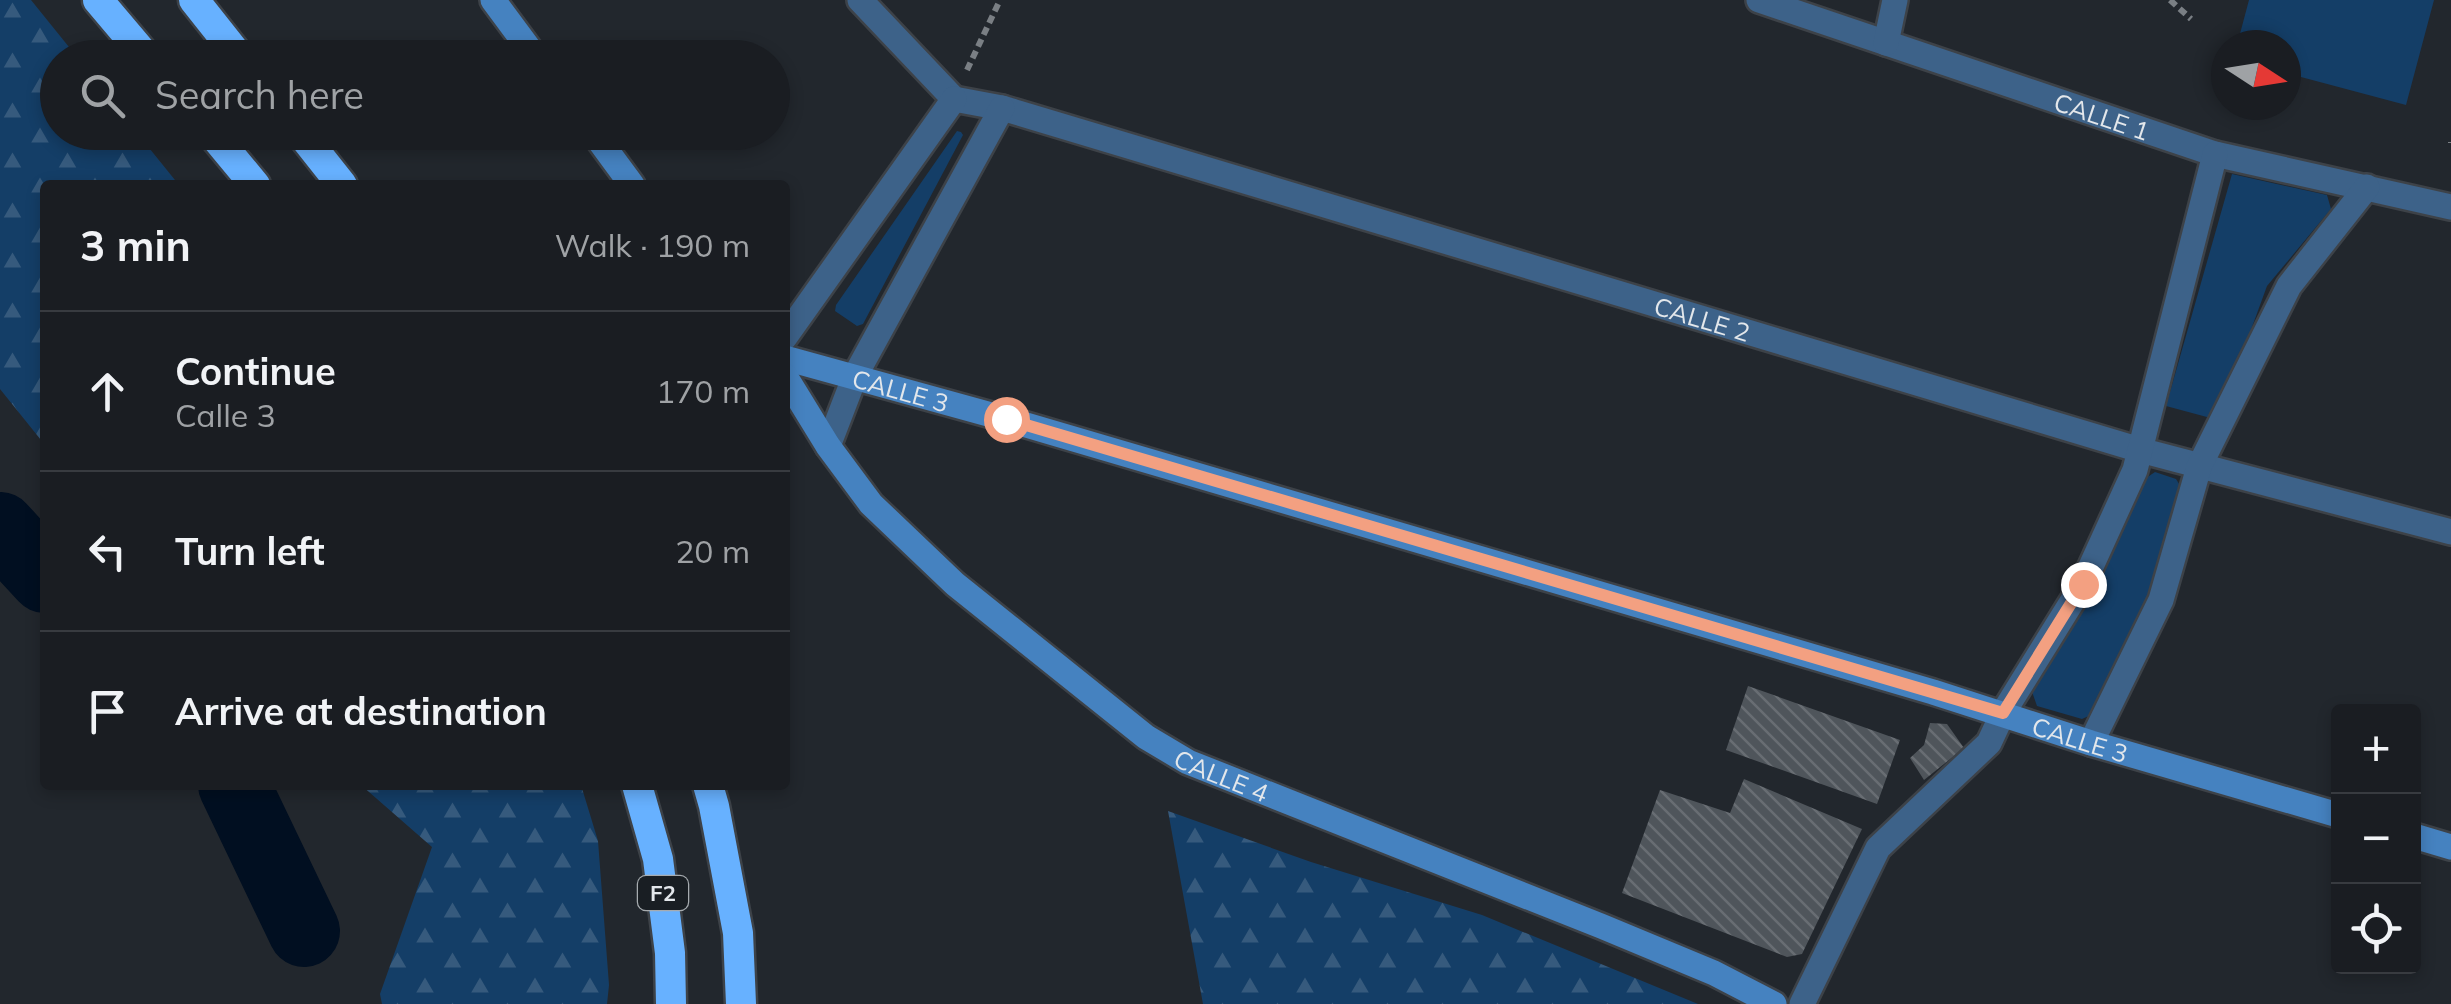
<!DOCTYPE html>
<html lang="en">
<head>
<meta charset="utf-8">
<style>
  :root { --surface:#1a1d22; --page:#23262a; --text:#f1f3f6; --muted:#9fa2a5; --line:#383b40 }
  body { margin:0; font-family:Mulish,sans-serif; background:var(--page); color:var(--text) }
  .controls { position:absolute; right:30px; bottom:30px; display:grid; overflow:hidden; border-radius:10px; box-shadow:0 5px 15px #0003 }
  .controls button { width:90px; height:90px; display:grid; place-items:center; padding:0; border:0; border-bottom:2px solid var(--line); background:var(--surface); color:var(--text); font:50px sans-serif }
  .compass { position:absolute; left:2211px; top:30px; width:90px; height:90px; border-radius:50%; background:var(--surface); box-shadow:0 5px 15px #0003; rotate:102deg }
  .stop { position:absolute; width:30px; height:30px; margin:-22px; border:8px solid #f3a081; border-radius:50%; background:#fff }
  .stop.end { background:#f3a081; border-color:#fff; box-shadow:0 2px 10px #0008 }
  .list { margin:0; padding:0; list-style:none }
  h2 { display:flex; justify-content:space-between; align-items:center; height:130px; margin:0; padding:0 40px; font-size:42px }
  h2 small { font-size:32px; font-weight:400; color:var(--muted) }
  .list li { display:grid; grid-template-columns:65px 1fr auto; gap:30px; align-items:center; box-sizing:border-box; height:160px; padding:0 40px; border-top:2px solid var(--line) }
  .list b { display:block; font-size:38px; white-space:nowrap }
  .list p { margin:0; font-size:32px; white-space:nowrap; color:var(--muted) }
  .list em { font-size:32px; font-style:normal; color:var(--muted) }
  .icon { flex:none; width:55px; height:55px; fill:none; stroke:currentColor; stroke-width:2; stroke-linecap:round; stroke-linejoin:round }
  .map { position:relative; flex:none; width:2451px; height:1004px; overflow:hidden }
  .search { position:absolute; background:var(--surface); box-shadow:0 5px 15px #0003; left:40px; top:40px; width:750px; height:110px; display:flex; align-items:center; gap:25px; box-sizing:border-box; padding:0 35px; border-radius:55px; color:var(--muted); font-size:38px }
  .panel { position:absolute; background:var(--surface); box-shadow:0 5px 15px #0003; left:40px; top:180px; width:750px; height:610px; border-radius:10px }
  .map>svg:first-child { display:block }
  .forest { fill:url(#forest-firs) }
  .park { fill:#143e67 }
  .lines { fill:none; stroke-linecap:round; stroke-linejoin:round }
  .river { stroke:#010f21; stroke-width:72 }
  .building { fill:url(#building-back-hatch) }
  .street-casing { stroke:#3d4248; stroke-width:30 }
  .secondary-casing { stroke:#3d4248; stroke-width:30 }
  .highway-casing { stroke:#3d4248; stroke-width:35 }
  .path { stroke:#7a7f84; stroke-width:6; stroke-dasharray:8 5; stroke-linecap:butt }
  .street { stroke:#3d6289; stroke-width:25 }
  .secondary { stroke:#4582c0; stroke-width:25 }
  .highway { stroke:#67b1ff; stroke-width:30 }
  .route { stroke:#f3a081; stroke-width:12 }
  .labels { text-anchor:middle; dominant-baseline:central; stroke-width:9; stroke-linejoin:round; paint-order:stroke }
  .shield { fill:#191e23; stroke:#a6abaf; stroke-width:2.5 }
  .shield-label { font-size:22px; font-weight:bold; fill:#e3e7eb }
  .street-label { font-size:25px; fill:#e3e7eb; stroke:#191e23 }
</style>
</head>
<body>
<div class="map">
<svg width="2451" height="1004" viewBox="0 0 2451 1004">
  <defs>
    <pattern id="forest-firs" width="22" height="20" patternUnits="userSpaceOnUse" patternTransform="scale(2.5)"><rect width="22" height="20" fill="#143e67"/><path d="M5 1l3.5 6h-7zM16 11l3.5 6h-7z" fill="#365a7d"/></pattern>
    <pattern id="building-back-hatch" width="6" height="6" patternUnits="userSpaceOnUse" patternTransform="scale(2.5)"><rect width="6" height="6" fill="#4f555b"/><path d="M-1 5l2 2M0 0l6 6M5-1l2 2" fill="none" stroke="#686d73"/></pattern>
  </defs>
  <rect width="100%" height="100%" fill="#22272d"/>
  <path class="forest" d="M0 0H31L77 57 58 58V132L137 133 179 185H45V445L0 389Z
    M361 785H581L598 841 609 985 607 1004H382L380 994 432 847Z
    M1168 811 1311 862 1482 915 1698 1004H1203Z"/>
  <path class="park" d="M2249 0H2434L2406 105 2286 73V45H2237Z
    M957 131 961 132 963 135 863 324 857 326 835 311 836 305Z
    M2232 174 2327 195 2331 209 2267 286 2218 420 2166 406Z
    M2155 472 2176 479 2181 487 2148 603 2093 714 2082 719 2037 706 2031 689 2088 596 2146 478Z"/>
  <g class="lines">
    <path class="river" d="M0 528 45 577
      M234 785 304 931"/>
  </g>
  <path class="building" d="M1748 686 1900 740 1877 804 1726 750Z
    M1930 723 1947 724 1964 748 1924 780 1910 758 1924 745Z
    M1744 779 1862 829 1802 954 1787 957 1622 893 1660 790 1730 813Z"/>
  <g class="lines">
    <defs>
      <g id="street">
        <path d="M860 0 954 99"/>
        <path id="s1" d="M1759 0 2215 154 2451 207"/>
        <path d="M1886 43 1895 0"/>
        <path id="s2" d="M954 99 1002 108 2140 450 2451 532"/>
        <path d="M785 337 954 99"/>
        <path d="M828 446 855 376 1002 108"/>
        <path d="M2091 743 2161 600 2199 467 2289 286 2367 187"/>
        <path d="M1802 1004 1878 848 1989 743 2003 713 2083 584 2135 470 2215 154"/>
      </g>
      <g id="secondary">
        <path d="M493 0 536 58"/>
        <path d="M593 132 632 185"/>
        <path id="s3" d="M785 358 1006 419 1933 692 2091 743 2338 815"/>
        <path id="s4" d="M785 376 828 446 871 504 955 584 1146 737 1188 762 1601 926 1714 973 1774 1004"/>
        <path d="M2414 836 2451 847"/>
      </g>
      <path id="highway" d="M98 0 147 58
        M194 0 240 58
        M211 132 255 185
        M300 132 342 185
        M637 785 658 859 670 953 671 1004
        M708 785 714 806 738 933 741 1004"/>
    </defs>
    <use href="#street" class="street-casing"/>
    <use href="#secondary" class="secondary-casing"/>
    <use href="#highway" class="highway-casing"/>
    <path class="path" d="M2170 0 2191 19
      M967 70 1000 0
      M2451 142V143"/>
    <use href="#street" class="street"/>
    <use href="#secondary" class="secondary"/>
    <use href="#highway" class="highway"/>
  </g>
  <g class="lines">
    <path class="route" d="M1006 419 2003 713 2083 584"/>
  </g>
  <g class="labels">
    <rect class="shield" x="638" y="876" width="50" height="34" rx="8"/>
    <g class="shield-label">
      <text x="663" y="893">F2</text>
    </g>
    <g class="street-label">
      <text stroke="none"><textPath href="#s1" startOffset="362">CALLE 1</textPath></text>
      <text stroke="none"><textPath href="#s2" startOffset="780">CALLE 2</textPath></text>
      <text stroke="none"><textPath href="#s3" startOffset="120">CALLE 3</textPath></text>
      <text stroke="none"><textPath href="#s3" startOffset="1350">CALLE 3</textPath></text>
      <text stroke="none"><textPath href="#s4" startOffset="600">CALLE 4</textPath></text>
    </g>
  </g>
</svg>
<div class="controls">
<button>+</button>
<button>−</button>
<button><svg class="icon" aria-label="locate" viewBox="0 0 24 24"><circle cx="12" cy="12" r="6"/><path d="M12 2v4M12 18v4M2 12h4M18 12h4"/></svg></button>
</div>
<svg class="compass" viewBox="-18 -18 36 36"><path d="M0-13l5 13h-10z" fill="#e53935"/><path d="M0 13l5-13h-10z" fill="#9fa2a5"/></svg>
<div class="stop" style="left:1006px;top:419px"></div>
<div class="stop end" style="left:2083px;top:584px"></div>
<div class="search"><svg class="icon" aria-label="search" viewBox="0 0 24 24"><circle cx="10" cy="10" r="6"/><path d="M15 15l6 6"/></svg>Search here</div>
<section class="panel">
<h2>3 min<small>Walk · 190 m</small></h2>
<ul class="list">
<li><svg class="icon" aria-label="ahead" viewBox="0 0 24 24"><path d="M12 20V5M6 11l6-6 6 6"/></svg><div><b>Continue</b><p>Calle 3</p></div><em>170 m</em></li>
<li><svg class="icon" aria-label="left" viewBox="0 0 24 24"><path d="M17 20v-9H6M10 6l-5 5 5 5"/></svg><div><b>Turn left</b></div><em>20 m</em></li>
<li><svg class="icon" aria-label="arrive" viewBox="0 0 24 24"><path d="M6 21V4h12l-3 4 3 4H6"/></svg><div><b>Arrive at destination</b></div></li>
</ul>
</section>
</div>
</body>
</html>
